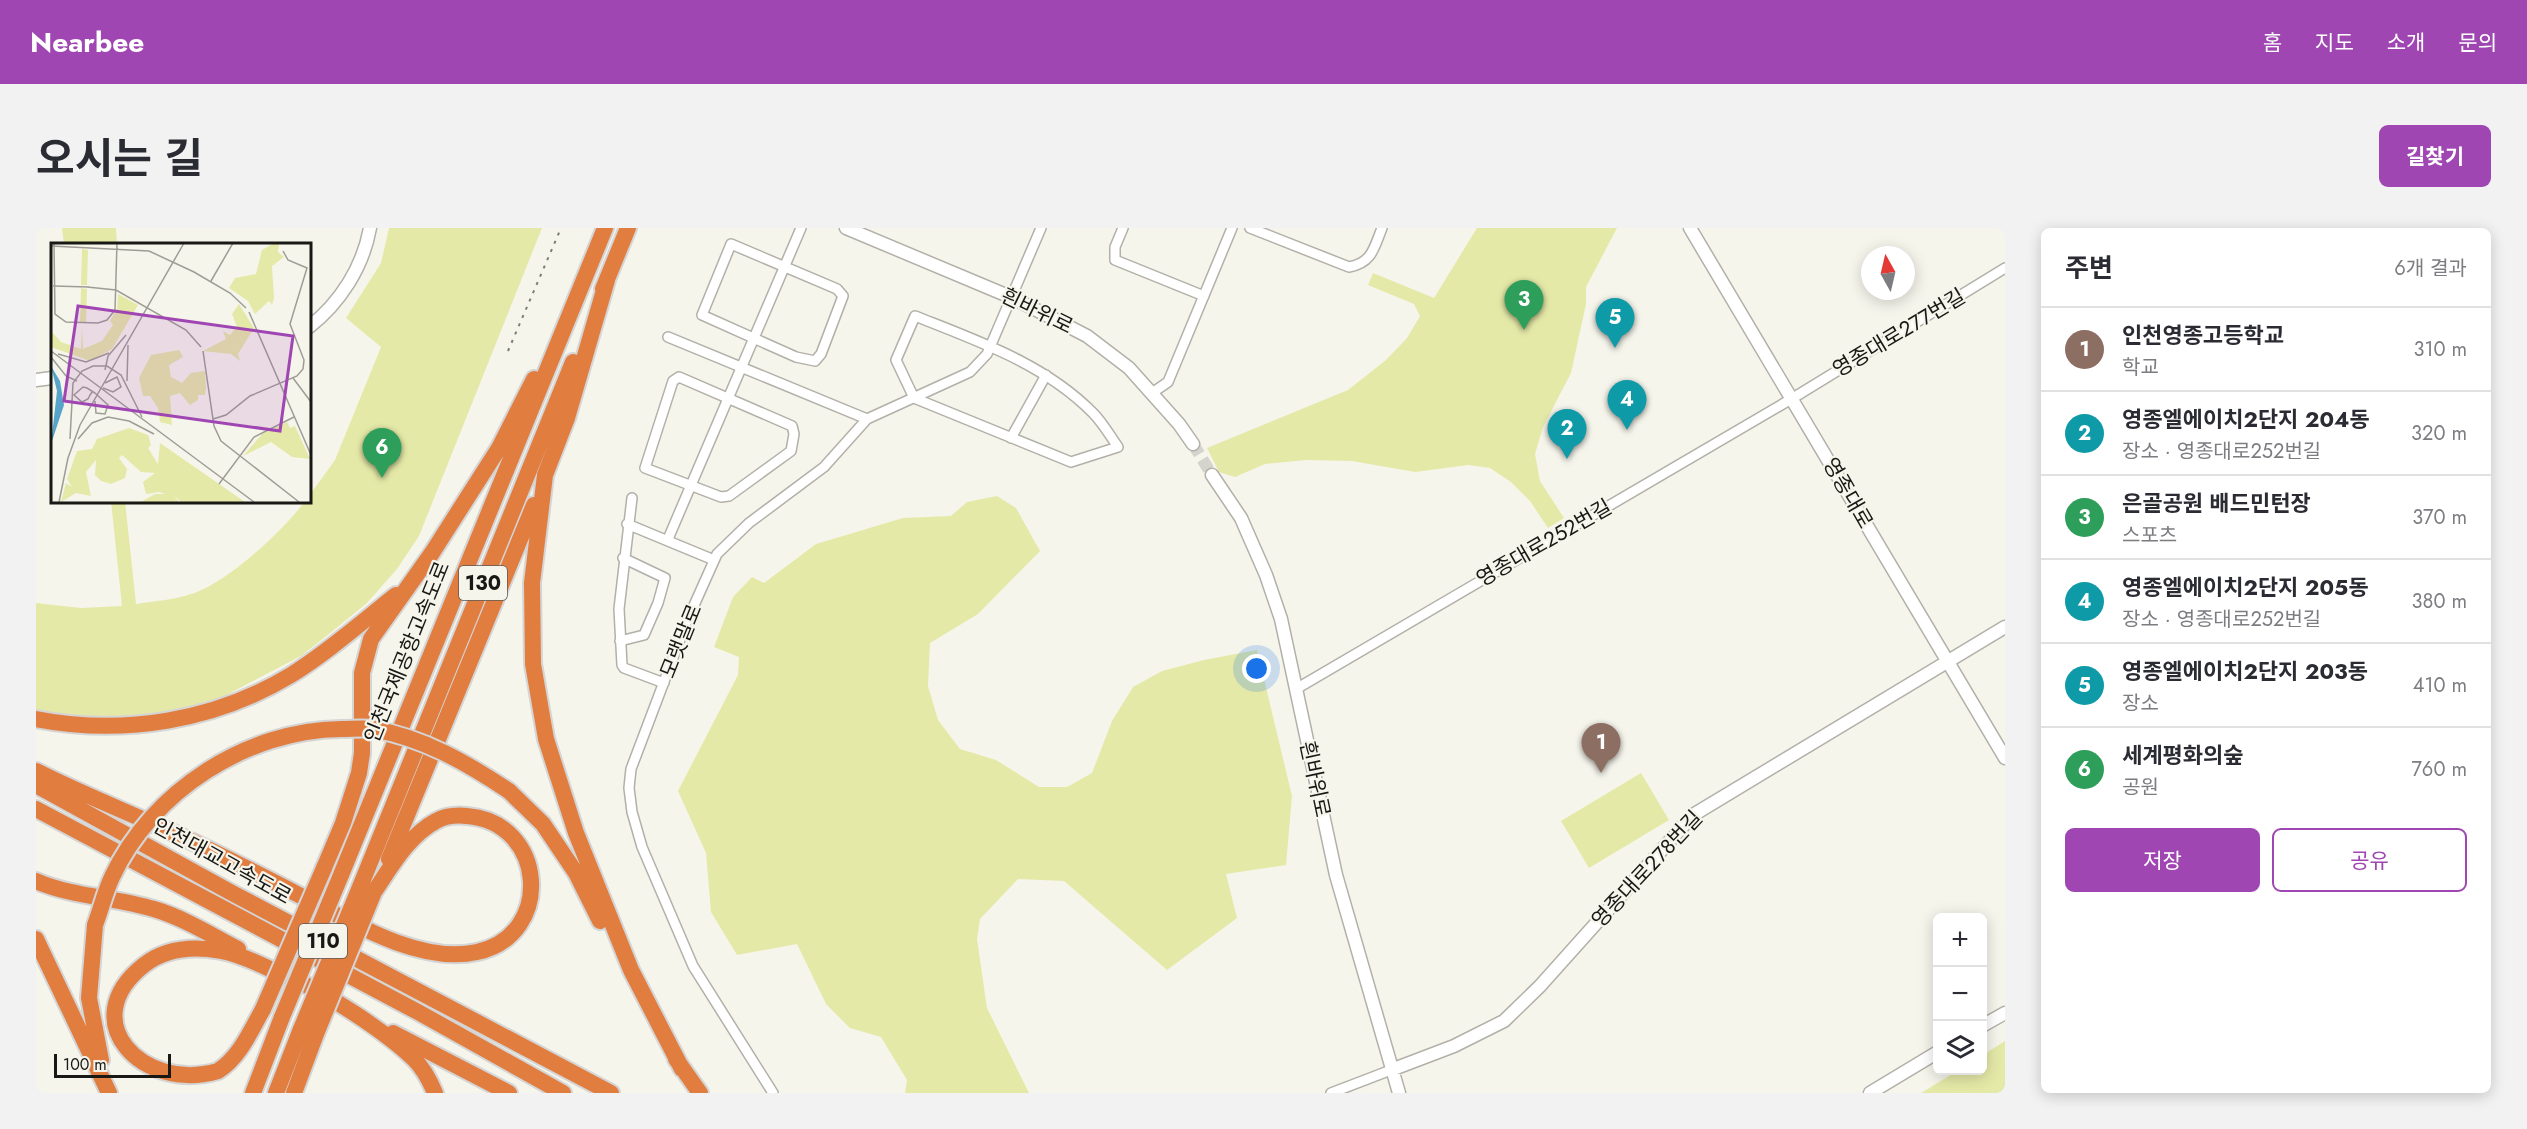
<!DOCTYPE html>
<html lang="ko">
<head>
<meta charset="utf-8">
<style>
  :root { --surface:#fff; --page:#f2f2f3; --text:#2b2b33; --muted:#7c7c81; --line:#e1e1e2; --accent:#9f46b2 }
  body { margin:0; font-family:Jost,"Noto Sans KR",sans-serif; background:var(--page); color:var(--text) }
  .controls { position:absolute; right:18px; bottom:18px; display:grid; overflow:hidden; border-radius:9px; box-shadow:0 3px 15px #0003 }
  .controls button { width:54px; height:54px; display:grid; place-items:center; padding:0; border:0; border-bottom:2px solid var(--line); background:var(--surface); color:var(--text); font:30px sans-serif }
  .compass { position:absolute; left:1825px; top:18px; width:54px; height:54px; border-radius:50%; background:var(--surface); box-shadow:0 3px 15px #0003; rotate:352deg }
  .scale { position:absolute; left:18px; bottom:15px; width:117px; box-sizing:border-box; padding-left:6px; border:3px solid #181815; border-top:0; font-size:16px; line-height:21px; white-space:nowrap; color:#181815; -webkit-text-stroke:4px #f6f5ec; paint-order:stroke }
  .you { position:absolute; left:1221px; top:441px; width:21px; height:21px; margin:-15px; border:4px solid #fff; border-radius:50%; background:#1a73e8; box-shadow:0 0 0 9px #1a73e833 }
  .badge { display:grid; place-items:center; width:39px; height:39px; border-radius:50%; background:var(--accent); color:#fff; font-size:20px; font-weight:700 }
  .pin { position:absolute; translate:-50% -50px; filter:drop-shadow(0 2px 3px #0008) }
  .pin::after { content:''; position:absolute; top:32px; width:21px; height:18px; background:inherit; clip-path:polygon(0 0,100% 0,50% 100%) }
  .list { margin:0; padding:0; list-style:none }
  h2 { display:flex; justify-content:space-between; align-items:center; height:78px; margin:0; padding:0 24px; font-size:26px }
  h2 small { font-size:20px; font-weight:400; color:var(--muted) }
  .list li { display:grid; grid-template-columns:39px 1fr auto; gap:18px; align-items:center; box-sizing:border-box; height:84px; padding:0 24px; border-top:2px solid var(--line) }
  .list b { display:block; font-size:22px; white-space:nowrap }
  .list p { margin:0; font-size:20px; white-space:nowrap; color:var(--muted) }
  .list em { font-size:20px; font-style:normal; color:var(--muted) }
  .actions { display:flex; gap:12px; padding:18px 24px }
  .actions a { flex:1; padding:14px 0; border:2px solid var(--accent); border-radius:9px; text-align:center; font-size:21px; color:var(--accent) }
  .actions .main { background:var(--accent); color:#fff }
  .icon { flex:none; width:33px; height:33px; fill:none; stroke:currentColor; stroke-width:2; stroke-linecap:round; stroke-linejoin:round }
  .map { position:relative; flex:none; width:1969px; height:865px; overflow:hidden; border-radius:9px }
  header { display:flex; align-items:center; gap:36px; box-sizing:border-box; height:84px; padding:0 30px; background:var(--accent); color:#fff }
  header strong { font-size:28px }
  nav { display:flex; gap:33px; margin-inline-start:auto; font-size:21px }
  .intro { display:flex; align-items:center; justify-content:space-between; box-sizing:border-box; height:144px; padding:0 36px }
  h1 { margin:0; font-size:42px }
  .button { padding:15px 27px; border-radius:9px; background:var(--accent); color:#fff; font-size:21px; font-weight:700 }
  main { display:flex; gap:36px; padding:0 36px }
  aside { flex:1; background:var(--surface); border-radius:9px; box-shadow:0 3px 15px #0003 }
  .map>svg:first-child { display:block }
  .green { fill:#e5e9a7 }
  .lines { fill:none; stroke-linecap:round; stroke-linejoin:round }
  .secondary-tunnel { stroke:#d5d4cc; stroke-width:12; stroke-dasharray:12 6; stroke-linecap:butt }
  .street-casing { stroke:#b2b0a8; stroke-width:12 }
  .secondary-casing { stroke:#b2b0a8; stroke-width:15 }
  .highway-casing { stroke:#d5d5d5; stroke-width:20 }
  .street { stroke:#fff; stroke-width:9 }
  .secondary { stroke:#fff; stroke-width:12 }
  .highway { stroke:#e27d40; stroke-width:16 }
  .rail { stroke:#7d7d77; stroke-width:2; stroke-dasharray:3 6; stroke-linecap:butt }
  .highway-bridge-casing { stroke:#d5d5d5; stroke-width:20; stroke-linecap:butt }
  .highway-bridge { stroke:#e27d40; stroke-width:16 }
  .labels { text-anchor:middle; dominant-baseline:central; stroke-width:4.5; stroke-linejoin:round; paint-order:stroke }
  .shield { fill:#f6f5ec; stroke:#5b5a56; stroke-width:1.5 }
  .shield-label { font-size:20px; font-weight:bold; fill:#181815 }
  .street-label { font-size:21px; fill:#181815; stroke:#f6f5ec }
  .inset-road { fill:none; stroke:#9d9d96; stroke-width:1.5 }
  .view { fill:#9f46b2; fill-opacity:0.15; stroke:#9f46b2; stroke-width:3 }
  .inset-edge { fill:none; stroke:#181815; stroke-width:3 }
</style>
</head>
<body>
<header>
<strong>Nearbee</strong>
<nav><a>홈</a><a>지도</a><a>소개</a><a>문의</a></nav>
</header>
<div class="intro"><h1>오시는 길</h1><a class="button">길찾기</a></div>
<main>
<div class="map">
<svg width="1969" height="865" viewBox="0 0 1969 865">
  <rect width="100%" height="100%" fill="#f6f5ec"/>
  <path class="green" d="M26 0H80L81 16H28Z
    M353 0H506L383 308 361 341 331 375 293 406 265 428 179 473 124 489 56 492 0 483V375L45 380 86 378 75 273H89L100 376C118 373 138 372 155 366 190 356 248 302 269 273H273V268L299 232 345 119 310 90 345 35Z
    M1441 0H1581L1550 59V76L1535 145 1507 199 1499 226 1504 253 1528 290 1512 300 1494 273 1475 254 1454 240 1432 237 1379 244 1316 233 1270 232 1229 236 1199 249 1183 244 1171 220 1312 162 1350 132 1371 110 1384 88 1378 76 1332 57 1337 45 1398 70Z
    M961 268 980 280 1004 323 942 386 894 415 892 458 902 492 924 521 960 532 1003 559H1031L1056 545 1076 493 1097 459 1126 443 1168 432 1221 422 1256 568 1250 637 1190 646 1201 690 1131 742 1028 653 982 651 944 691 941 711 951 780 993 865H869L871 852 845 809 814 800 790 776 761 716 701 727 675 684 670 625 642 563 702 447 703 429 678 419 697 369 716 349 728 355 780 316 867 290 915 288 931 274Z
    M1605 545 1633 592 1553 640 1525 593Z
    M1969 813V865H1885L1921 843 1946 842 1947 827Z"/>
  <g class="lines">
    <path class="secondary-tunnel" d="M1157 216 1176 247"/>
    <defs>
      <path id="street" d="M1087 0 1079 19V32L1168 68
        M1214 0 1313 39C1336 35 1338 20 1346 0
        M695 16 801 61 807 68 785 126 779 133 760 129 666 87Z
        M879 88C942 113 1009 136 1057 185 1067 195 1074 208 1082 219L1035 234 878 170 860 132Z
        M632 109 831 191
        M643 149 756 198 758 206 755 223 693 268 685 269 609 240 637 153Z
        M1116 165 1132 154 1196 0
        M975 210 1010 147
        M596 270 583 381 586 437 588 440 628 455
        M591 296 678 332
        M632 311 765 0
        M584 413 608 407 622 375 629 350 587 330
        M1260 461 1757 170 1969 40
        M737 865 657 738 606 619 596 584 593 560 595 541 651 393 681 326 713 295 788 239 831 191 934 144 951 126 1005 0
        M1295 865 1355 842"/>
      <path id="secondary" d="M810 0 977 70 1051 108 1093 140 1143 196 1157 216
        M1654 0 1969 530
        M273 99C304 75 327 39 334 0
        M0 152 16 150
        M1176 247 1205 290 1230 347 1245 391 1300 647 1363 865
        M1946 798 1969 785
        M1355 842 1418 818 1468 793 1504 758 1657 587 1969 399
        M1834 865 1902 824"/>
      <path id="highway" d="M571 52 531 190 509 247 496 355 497 436 510 511 540 605 595 742 646 841
        M567 61 592 0
        M0 491C87 508 179 493 255 447 292 424 326 394 360 367
        M0 543C51 569 105 589 157 614 193 631 228 649 263 667 313 693 384 737 441 724 519 707 510 594 431 588 421 587 409 588 400 593 372 608 355 639 338 664
        M0 557 196 665 575 865
        M473 563 507 596 540 645 564 693
        M0 581 382 784 527 865
        M353 631 498 277
        M288 640 307 595 323 545 326 525V445L335 411 396 325 463 220 498 151
        M305 647 569 0
        M0 653C37 669 79 669 118 681 148 690 175 707 202 721
        M324 659 537 134
        M59 697 53 770 65 832
        M0 711 73 865
        M227 781C215 802 204 829 182 843 107 865 37 793 108 737 130 720 158 718 185 723 209 727 234 742 257 751 292 766 350 804 378 831 387 840 394 853 399 865
        M357 805 473 865
        M640 831 664 865
        M217 865 246 789
        M240 865 265 801
        M258 865 280 806"/>
    </defs>
    <use href="#street" class="street-casing"/>
    <use href="#secondary" class="secondary-casing"/>
    <use href="#highway" class="highway-casing"/>
    <use href="#street" class="street"/>
    <use href="#secondary" class="secondary"/>
    <use href="#highway" class="highway"/>
    <path class="rail" d="M472 123 525 0"/>
    <defs>
      <path id="highway-bridge" d="M59 697C65 681 69 664 76 649 116 563 211 502 305 501 316 501 327 500 337 501 388 510 431 535 473 563
        M227 781 288 640
        M246 789 305 647
        M265 801 324 659
        M280 806 338 664"/>
    </defs>
    <use href="#highway-bridge" class="highway-bridge-casing"/>
    <use href="#highway-bridge" class="highway-bridge"/>
  </g>
  <g class="labels">
    <g class="shield">
      <rect x="423" y="338" width="48" height="34" rx="4.5"/>
      <rect x="263" y="696" width="48" height="34" rx="4.5"/>
    </g>
    <g class="shield-label">
      <text x="447" y="355">130</text>
      <text x="287" y="713">110</text>
    </g>
    <g class="street-label">
      <text transform="translate(1001 83) rotate(26)">흰바위로</text>
      <text transform="translate(1863 105) rotate(-31)">영종대로277번길</text>
      <text transform="translate(1812 265) rotate(60)">영종대로</text>
      <text transform="translate(1508 315) rotate(-30)">영종대로252번길</text>
      <text transform="translate(645 413) rotate(-68)">모랫말로</text>
      <text transform="translate(371 424) rotate(-68)">인천국제공항고속도로</text>
      <text transform="translate(1279 551) rotate(78)">흰바위로</text>
      <text transform="translate(186 633) rotate(29)">인천대교고속도로</text>
      <text transform="translate(1611 641) rotate(-47)">영종대로278번길</text>
    </g>
  </g>
  <g transform="translate(15 15)">
    <rect width="260" height="260" fill="#f6f5ec"/>
    <path d="M223 0H228L227 9 233 14 221 23 223 55 221 62 218 58 204 71 197 58 178 45 184 35 205 31 211 7ZM31 6 37 7 36 42H30ZM30 45 36 46 35 80H29ZM67 51 87 62 61 106 39 118 0 104V88L10 99 30 106 31 83 32 106 51 98 62 82 59 78 66 66ZM188 61 203 85 187 111 189 118 180 111 152 108 175 96 172 88 179 92 186 84 181 71ZM128 107 132 114 118 122 120 134 131 140 140 130 154 128 155 144 154 152H147V157L139 162 129 150 119 153 121 182 109 179 107 165 99 153H92L88 135 100 112ZM236 179 239 185 244 183 259 216 241 214 220 199 192 213 212 190ZM78 185 97 192 100 202 97 205 107 221 109 200 194 259H130L123 253 128 259H90L104 251H114L108 249 95 251 92 239 104 230 90 229 71 212 68 215 76 226 74 235 60 241 50 238 44 232 45 217 35 229 40 253 25 250 10 259 15 240 21 244 16 236 26 208 41 206 46 196Z" fill="#e5e9a7"/>
    <path d="M0 123 9 138 13 162 0 201 6 148Z" fill="#57a4ca"/>
    <path class="inset-road" d="M3 1 4 71 15 79 47 80 56 77 64 67 66 0M0 3 98 8 143 29 179 50 195 65M160 38 182 0M2 43 38 44M36 44 65 47 135 87 150 104M198 69 260 212M0 108 203 259M152 108 163 183 170 198 248 259M7 111 35 119 58 110M0 114 15 133 26 138M54 127 57 113 75 92M242 135 260 159M76 138 77 102M52 145 62 149 70 144 66 134 54 140M42 148 39 152 37 156 31 159 23 152 32 144 36 145 44 150 57 162 54 171 45 170 44 158M162 176 175 172 199 153 246 133 252 126 253 117 239 81 256 25 237 17 232 8M19 196 22 140 31 128 42 123H56L70 132 91 174M27 196 41 180 57 174 78 178 103 191M168 241 203 194 243 174M8 259 17 215 29 182 133 0"/>
    <path class="view" d="M27 63 242 93 229 188 13 158Z"/>
    <rect width="260" height="260" class="inset-edge"/>
  </g>
</svg>
<div class="controls">
<button>+</button>
<button>−</button>
<button><svg class="icon" aria-label="layers" viewBox="0 0 24 24"><path d="M12 4l9 5-9 5-9-5zM3 14l9 5 9-5"/></svg></button>
</div>
<svg class="compass" viewBox="-18 -18 36 36"><path d="M0-13l5 13h-10z" fill="#e53935"/><path d="M0 13l5-13h-10z" fill="#7c7c81"/></svg>
<div class="scale">100 m</div>
<div class="you"></div>
<div class="pin badge" style="left:1565px;top:545px;background:#8d6e63">1</div>
<div class="pin badge" style="left:1531px;top:231px;background:#0f9aa8">2</div>
<div class="pin badge" style="left:1488px;top:102px;background:#2e9e5b">3</div>
<div class="pin badge" style="left:1591px;top:202px;background:#0f9aa8">4</div>
<div class="pin badge" style="left:1579px;top:120px;background:#0f9aa8">5</div>
<div class="pin badge" style="left:346px;top:250px;background:#2e9e5b">6</div>
</div>
<aside>
<h2>주변<small>6개 결과</small></h2>
<ul class="list">
<li><span class="badge" style="background:#8d6e63">1</span><div><b>인천영종고등학교</b><p>학교</p></div><em>310 m</em></li>
<li><span class="badge" style="background:#0f9aa8">2</span><div><b>영종엘에이치2단지 204동</b><p>장소 · 영종대로252번길</p></div><em>320 m</em></li>
<li><span class="badge" style="background:#2e9e5b">3</span><div><b>은골공원 배드민턴장</b><p>스포츠</p></div><em>370 m</em></li>
<li><span class="badge" style="background:#0f9aa8">4</span><div><b>영종엘에이치2단지 205동</b><p>장소 · 영종대로252번길</p></div><em>380 m</em></li>
<li><span class="badge" style="background:#0f9aa8">5</span><div><b>영종엘에이치2단지 203동</b><p>장소</p></div><em>410 m</em></li>
<li><span class="badge" style="background:#2e9e5b">6</span><div><b>세계평화의숲</b><p>공원</p></div><em>760 m</em></li>
</ul>
<div class="actions"><a class="main">저장</a><a>공유</a></div>
</aside>
</main>
</body>
</html>
